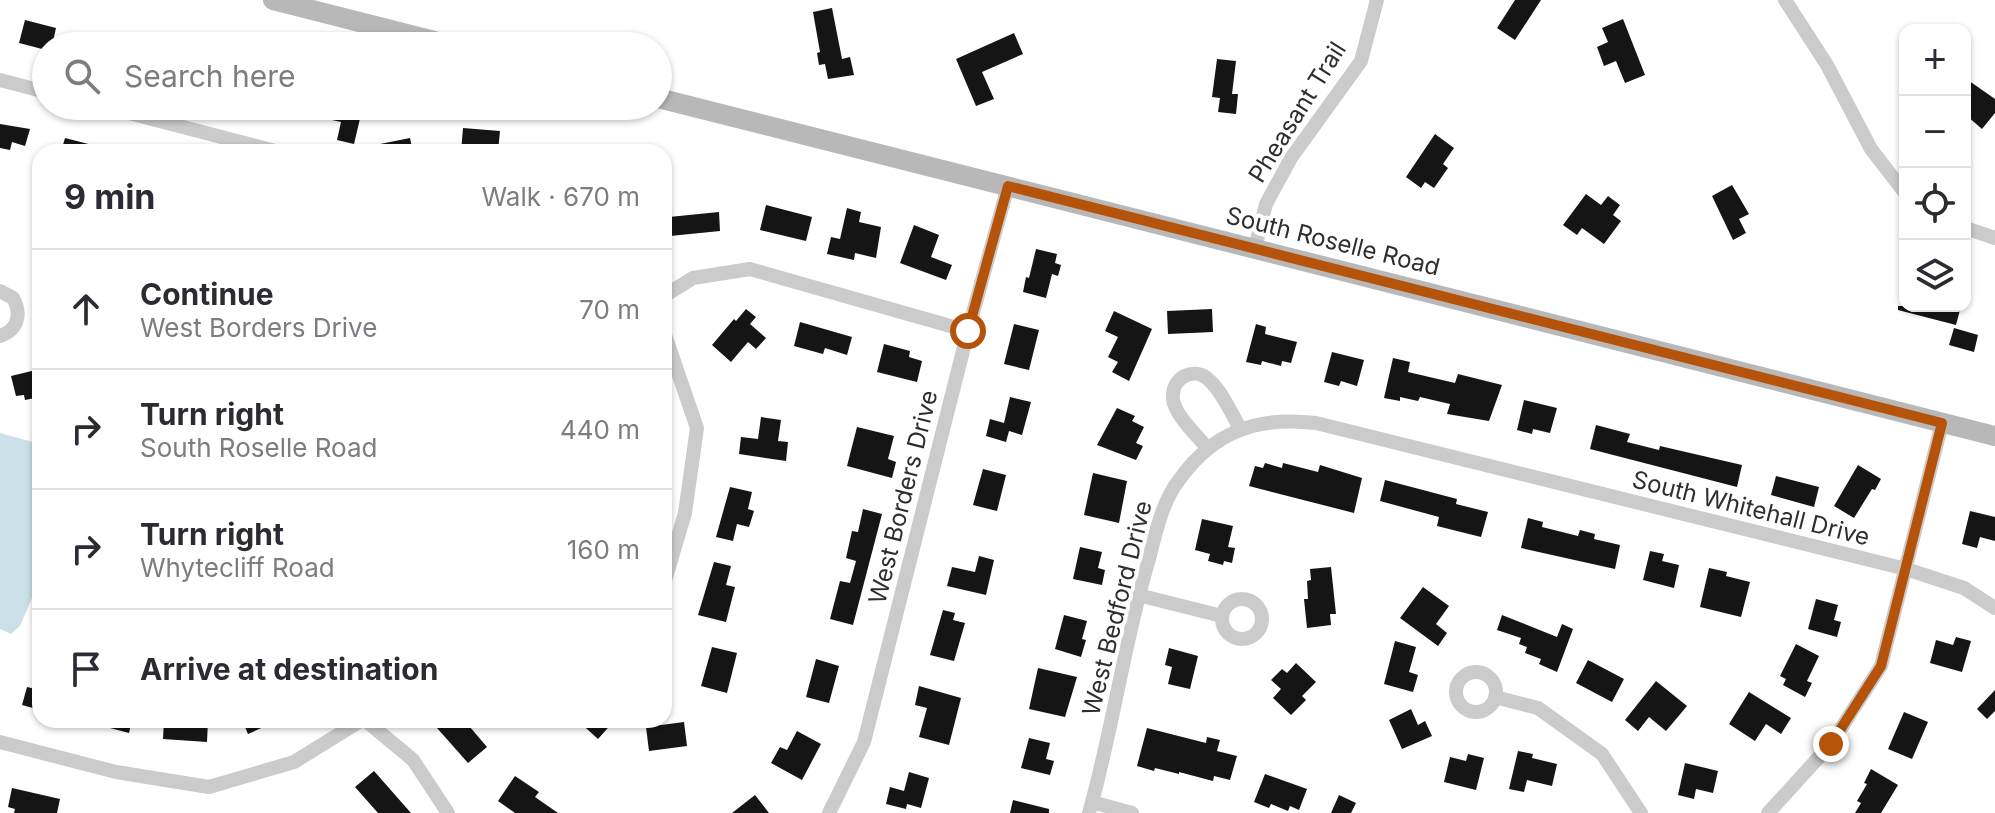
<!DOCTYPE html>
<html lang="en">
<head>
<meta charset="utf-8">
<style>
  :root { --surface:#fff; --page:#f2f2f3; --text:#2b2b33; --muted:#7c7c81; --line:#e1e1e2 }
  body { margin:0; font-family:Inter,sans-serif; background:var(--page); color:var(--text) }
  .controls { position:absolute; right:24px; top:24px; display:grid; overflow:hidden; border-radius:16px; box-shadow:0 2px 6px #0004 }
  .controls button { width:72px; height:72px; display:grid; place-items:center; padding:0; border:0; border-bottom:2px solid var(--line); background:var(--surface); color:var(--text); font:40px sans-serif }
  .stop { position:absolute; width:24px; height:24px; margin:-18px; border:6px solid #b45309; border-radius:50%; background:#fff }
  .stop.end { background:#b45309; border-color:#fff; box-shadow:0 2px 8px #0008 }
  .list { margin:0; padding:0; list-style:none }
  h2 { display:flex; justify-content:space-between; align-items:center; height:104px; margin:0; padding:0 32px; font-size:34px }
  h2 small { font-size:26px; font-weight:400; color:var(--muted) }
  .list li { display:grid; grid-template-columns:52px 1fr auto; gap:24px; align-items:center; box-sizing:border-box; height:120px; padding:0 32px; border-top:2px solid var(--line) }
  .list b { display:block; font-size:30px; white-space:nowrap }
  .list p { margin:0; font-size:26px; white-space:nowrap; color:var(--muted) }
  .list em { font-size:26px; font-style:normal; color:var(--muted) }
  .icon { flex:none; width:44px; height:44px; fill:none; stroke:currentColor; stroke-width:2; stroke-linecap:round; stroke-linejoin:round }
  .map { position:relative; flex:none; width:1995px; height:813px; overflow:hidden }
  .search { position:absolute; background:var(--surface); box-shadow:0 2px 6px #0004; left:32px; top:32px; width:640px; height:88px; display:flex; align-items:center; gap:20px; box-sizing:border-box; padding:0 28px; border-radius:44px; color:var(--muted); font-size:30px }
  .panel { position:absolute; background:var(--surface); box-shadow:0 2px 6px #0004; left:32px; top:144px; width:640px; height:584px; border-radius:24px }
  .map>svg:first-child { display:block }
  .water { fill:#cbe0e8 }
  .building { fill:#151515 }
  .lines { fill:none; stroke-linecap:round; stroke-linejoin:round }
  .minor { stroke:#cbcbcb; stroke-width:14 }
  .secondary { stroke:#b8b8b8; stroke-width:20 }
  .route { stroke:#b45309; stroke-width:10 }
  .labels { text-anchor:middle; dominant-baseline:central; stroke-width:8; stroke-linejoin:round; paint-order:stroke }
  .street-label { font-size:24px; fill:#2e2e2e; stroke:#fff }
</style>
</head>
<body>
<div class="map">
<svg width="1995" height="813" viewBox="0 0 1995 813">
  <rect width="100%" height="100%" fill="#fff"/>
  <path class="water" d="M0 433 40 444V579L20 626 11 634 0 629Z"/>
  <path class="building" d="M1515 0H1541L1515 40 1497 28Z
    M832 8 842 59 850 57 854 75 828 79 825 64 819 65 817 53 820 52 813 12Z
    M1623 19 1645 75 1625 83 1616 61 1604 66 1597 47 1608 42 1602 28Z
    M25 20 56 28 52 46H46V50L19 43Z
    M1014 33 1023 54 982 72 994 99 976 106 956 59Z
    M1217 59 1236 61 1232 94H1238L1236 114 1218 112 1220 98 1212 97Z
    M1965 78 1995 99V113L1982 129 1967 116 1970 112 1965 108Z
    M326 106H363L354 144 337 140 341 122 323 118Z
    M0 124 30 129 25 146 12 142 10 150 0 148Z
    M463 128 500 131 498 152H461Z
    M1435 134 1454 148 1443 164 1448 168 1434 188 1425 182 1421 188 1406 177Z
    M65 138 104 148 103 152H61Z
    M410 138 413 152H370V146Z
    M1732 185 1749 214 1739 219 1746 233 1733 240 1712 196Z
    M1586 194 1601 205 1608 196 1620 205 1613 215 1621 221 1604 244 1582 228 1577 235 1563 225Z
    M766 205 812 217 806 241 760 230Z
    M847 208 861 212 859 222 881 227 876 258 855 253 854 260 827 254 831 237 840 239Z
    M719 212 720 231 670 236 669 217Z
    M914 225 939 235 931 257 952 265 946 280 900 263Z
    M1036 249 1057 254 1055 263 1061 265 1058 276 1052 274 1046 298 1023 292 1026 277 1029 278Z
    M1898 306H1961L1956 325 1898 310Z
    M746 309 756 317 750 324 766 338 756 349 748 342 731 362 712 345 734 319 736 321Z
    M1212 309 1213 332 1168 334 1167 311Z
    M1114 311 1152 329 1129 381 1112 372 1118 362 1108 357 1118 337 1105 331Z
    M800 322 852 337 847 355 825 348 823 354 794 346Z
    M1014 324 1039 330 1029 370 1004 364Z
    M1256 324 1266 327 1265 334 1297 342 1291 363 1282 361 1281 366 1262 361 1261 365 1246 362Z
    M1954 328 1978 335 1974 352 1949 345Z
    M884 344 910 351 909 357 922 361 917 382 877 372Z
    M1332 352 1364 360 1357 386 1341 381 1339 386 1324 382Z
    M1393 358 1410 362 1408 372 1455 383 1458 374 1502 385 1489 421 1447 414 1450 404 1420 397 1418 401 1400 397V401L1384 398Z
    M40 369V397L25 400 24 395 16 396 11 376Z
    M1010 397 1031 402 1022 435 1009 431 1006 442 986 436 990 419 1004 423Z
    M1524 400 1557 408 1550 433 1533 429 1532 434 1517 430Z
    M1117 408 1135 416 1132 421 1144 427 1136 443 1143 446 1136 460 1097 445Z
    M761 417 781 420 778 441 788 442 786 461 739 454 741 437 758 439Z
    M1596 425 1630 434 1627 442 1659 450 1660 446 1742 465 1737 487 1590 449Z
    M857 427 894 436 888 459 896 462 892 478 847 466Z
    M1265 463 1282 468 1283 463 1318 472 1320 465 1362 478 1354 513 1249 486 1255 466 1263 468Z
    M1858 465 1881 479 1875 490 1872 489 1854 518 1834 506Z
    M983 469 1006 475 997 511 973 505Z
    M1093 473 1127 481 1119 523 1084 515Z
    M1776 476 1819 487 1814 507 1771 495Z
    M1385 480 1457 499 1456 504 1488 512 1481 537 1437 526 1439 517 1380 501Z
    M730 487 752 492 748 509 754 511 749 527 737 524 733 541 716 537Z
    M863 509 882 514 853 625 830 619 840 581 850 583 856 561 846 558 852 531 858 532Z
    M1970 511 1995 517V541L1980 537 1977 548 1962 544Z
    M1528 518 1543 522 1542 527 1578 536 1580 530 1595 534 1594 539 1620 545 1615 569 1521 548Z
    M1202 519 1233 526 1228 547 1235 548 1232 563 1224 561 1223 565 1208 561 1210 554 1195 550Z
    M1080 547 1102 552 1098 568 1105 570 1102 585 1073 579Z
    M1650 551 1664 554 1662 561 1679 565 1674 588 1643 580Z
    M979 556 994 560 986 595 947 586 952 567 975 572Z
    M714 562 731 566 726 585 735 587 726 622 698 615Z
    M1331 567 1336 614H1330L1331 625 1307 628 1304 599H1308L1307 581 1311 580 1310 569Z
    M1709 568 1727 572 1726 576 1750 582 1741 617 1700 607Z
    M1423 587 1449 606 1436 624 1447 633 1438 646 1400 618Z
    M1816 599 1838 605 1834 620 1841 622 1837 637 1808 629Z
    M943 610 955 613 953 620 965 623 954 661 930 655Z
    M1064 615 1087 621 1082 639 1086 640 1081 657 1055 649Z
    M1502 615 1557 637 1562 624 1573 629 1557 672 1539 664 1541 659 1525 653 1527 647 1519 644 1521 638 1497 630Z
    M1956 637 1971 641 1962 672 1930 663 1936 640 1953 645Z
    M1395 641 1416 647 1409 672 1418 675 1413 692 1384 684Z
    M1796 644 1819 656 1807 681 1812 683 1805 697 1783 685 1786 679 1780 676Z
    M712 647 737 653 727 693 701 686Z
    M1169 648 1198 656 1190 689 1168 684 1172 667 1165 665Z
    M816 659 839 666 829 703 806 697Z
    M1588 660 1624 679 1612 702 1576 683Z
    M1296 663 1316 682 1302 696 1306 700 1291 715 1273 698 1281 689 1271 680 1282 669 1287 673Z
    M1038 668 1077 677 1065 717 1029 709Z
    M1656 681 1687 706 1666 731 1649 717 1638 731 1625 720Z
    M919 686 961 698 949 745 919 737 927 708 915 705Z
    M27 687 40 690V710L22 705Z
    M1995 690V711L1987 719 1977 709Z
    M1749 692 1791 718 1781 734 1766 724 1755 741 1729 724Z
    M1411 709 1418 725 1425 721 1432 736 1402 749 1389 720Z
    M1904 712 1928 722 1912 759 1888 749Z
    M95 720H132L129 733 95 724Z
    M164 720H208L207 742 163 739Z
    M242 720H279L248 734Z
    M446 720H464L487 747 468 763 437 728Z
    M577 720H615L598 739Z
    M684 722 687 746 649 751 646 727Z
    M1147 728 1206 743 1207 737 1220 740 1217 751 1237 756 1230 780 1214 776 1213 781 1179 772V774L1155 768 1154 771 1137 766Z
    M797 731 821 744 802 780 771 763 780 747 787 750Z
    M1029 738 1050 743 1046 759 1054 761 1050 775 1021 768Z
    M1518 751 1533 754 1532 758 1557 764 1552 786 1527 780 1524 792 1509 789Z
    M1468 754 1484 758 1476 790 1444 782 1450 757 1466 761Z
    M1685 763 1718 771 1713 793 1696 789 1694 799 1678 795Z
    M1871 769 1898 785 1881 813H1855L1861 803 1857 801 1867 784 1864 783Z
    M374 771 411 813H378L355 787Z
    M909 772 929 778 921 808 907 804 906 809 886 804 890 787 904 791Z
    M1265 774 1307 789 1299 810 1290 806 1288 811 1271 804 1269 808 1254 802Z
    M515 776 539 792 535 797 558 813H515L498 801Z
    M12 788 60 799 57 813H14L15 809 8 807Z
    M755 795 769 813H732Z
    M1339 795 1356 803 1351 813H1331Z
    M1013 800 1049 809V813H1010Z"/>
  <g class="lines">
    <path class="minor" d="M1785 0 1827 65 1871 149 1905 193
      M0 80 46 92
      M102 106 279 152
      M1965 228 1995 238
      M1255 248 1266 204 1291 158 1361 61 1377 0
      M0 291 13 298C22 314 18 330 0 336
      M664 296 693 278 750 269 968 331
      M664 332 697 428 685 513 664 584
      M1208 449C1198 436 1175 416 1173 399 1171 377 1195 365 1210 381 1223 393 1231 413 1240 428
      M1138 595 1222 616
      M1222 619a20 20 0 1 1 40 0a20 20 0 1 1-40 0Z
      M1456 692a20 20 0 1 1 40 0a20 20 0 1 1-40 0Z
      M1495 697 1538 708 1602 754 1641 813
      M365 720 413 760 448 813
      M0 742 116 772 209 787 294 762 362 720
      M1092 802 1132 813
      M829 813 864 742 968 331 1008 186
      M1089 813C1113 729 1124 642 1149 559 1156 532 1162 502 1179 480 1214 431 1258 416 1316 423L1906 569 1964 588 1995 608
      M1768 813 1831 744 1881 666 1942 423"/>
    <path class="secondary" d="M273 0 454 46
      M658 98 1995 436"/>
  </g>
  <g class="lines">
    <path class="route" d="M968 331 1008 186 1942 423 1881 666 1831 744"/>
  </g>
  <g class="labels">
    <g class="street-label">
      <text transform="translate(1297 112) rotate(-58)">Pheasant Trail</text>
      <text transform="translate(1333 241) rotate(14)">South Roselle Road</text>
      <text transform="translate(903 497) rotate(-76)">West Borders Drive</text>
      <text transform="translate(1751 508) rotate(14)">South Whitehall Drive</text>
      <text transform="translate(1117 608) rotate(-76)">West Bedford Drive</text>
    </g>
  </g>
</svg>
<div class="controls">
<button>+</button>
<button>−</button>
<button><svg class="icon" aria-label="locate" viewBox="0 0 24 24"><circle cx="12" cy="12" r="6"/><path d="M12 2v4M12 18v4M2 12h4M18 12h4"/></svg></button>
<button><svg class="icon" aria-label="layers" viewBox="0 0 24 24"><path d="M12 4l9 5-9 5-9-5zM3 14l9 5 9-5"/></svg></button>
</div>
<div class="stop" style="left:968px;top:331px"></div>
<div class="stop end" style="left:1831px;top:744px"></div>
<div class="search"><svg class="icon" aria-label="search" viewBox="0 0 24 24"><circle cx="10" cy="10" r="6"/><path d="M15 15l6 6"/></svg>Search here</div>
<section class="panel">
<h2>9 min<small>Walk · 670 m</small></h2>
<ul class="list">
<li><svg class="icon" aria-label="ahead" viewBox="0 0 24 24"><path d="M12 20V5M6 11l6-6 6 6"/></svg><div><b>Continue</b><p>West Borders Drive</p></div><em>70 m</em></li>
<li><svg class="icon" aria-label="right" viewBox="0 0 24 24"><path d="M7 20v-9h11M14 6l5 5-5 5"/></svg><div><b>Turn right</b><p>South Roselle Road</p></div><em>440 m</em></li>
<li><svg class="icon" aria-label="right" viewBox="0 0 24 24"><path d="M7 20v-9h11M14 6l5 5-5 5"/></svg><div><b>Turn right</b><p>Whytecliff Road</p></div><em>160 m</em></li>
<li><svg class="icon" aria-label="arrive" viewBox="0 0 24 24"><path d="M6 21V4h12l-3 4 3 4H6"/></svg><div><b>Arrive at destination</b></div></li>
</ul>
</section>
</div>
</body>
</html>
